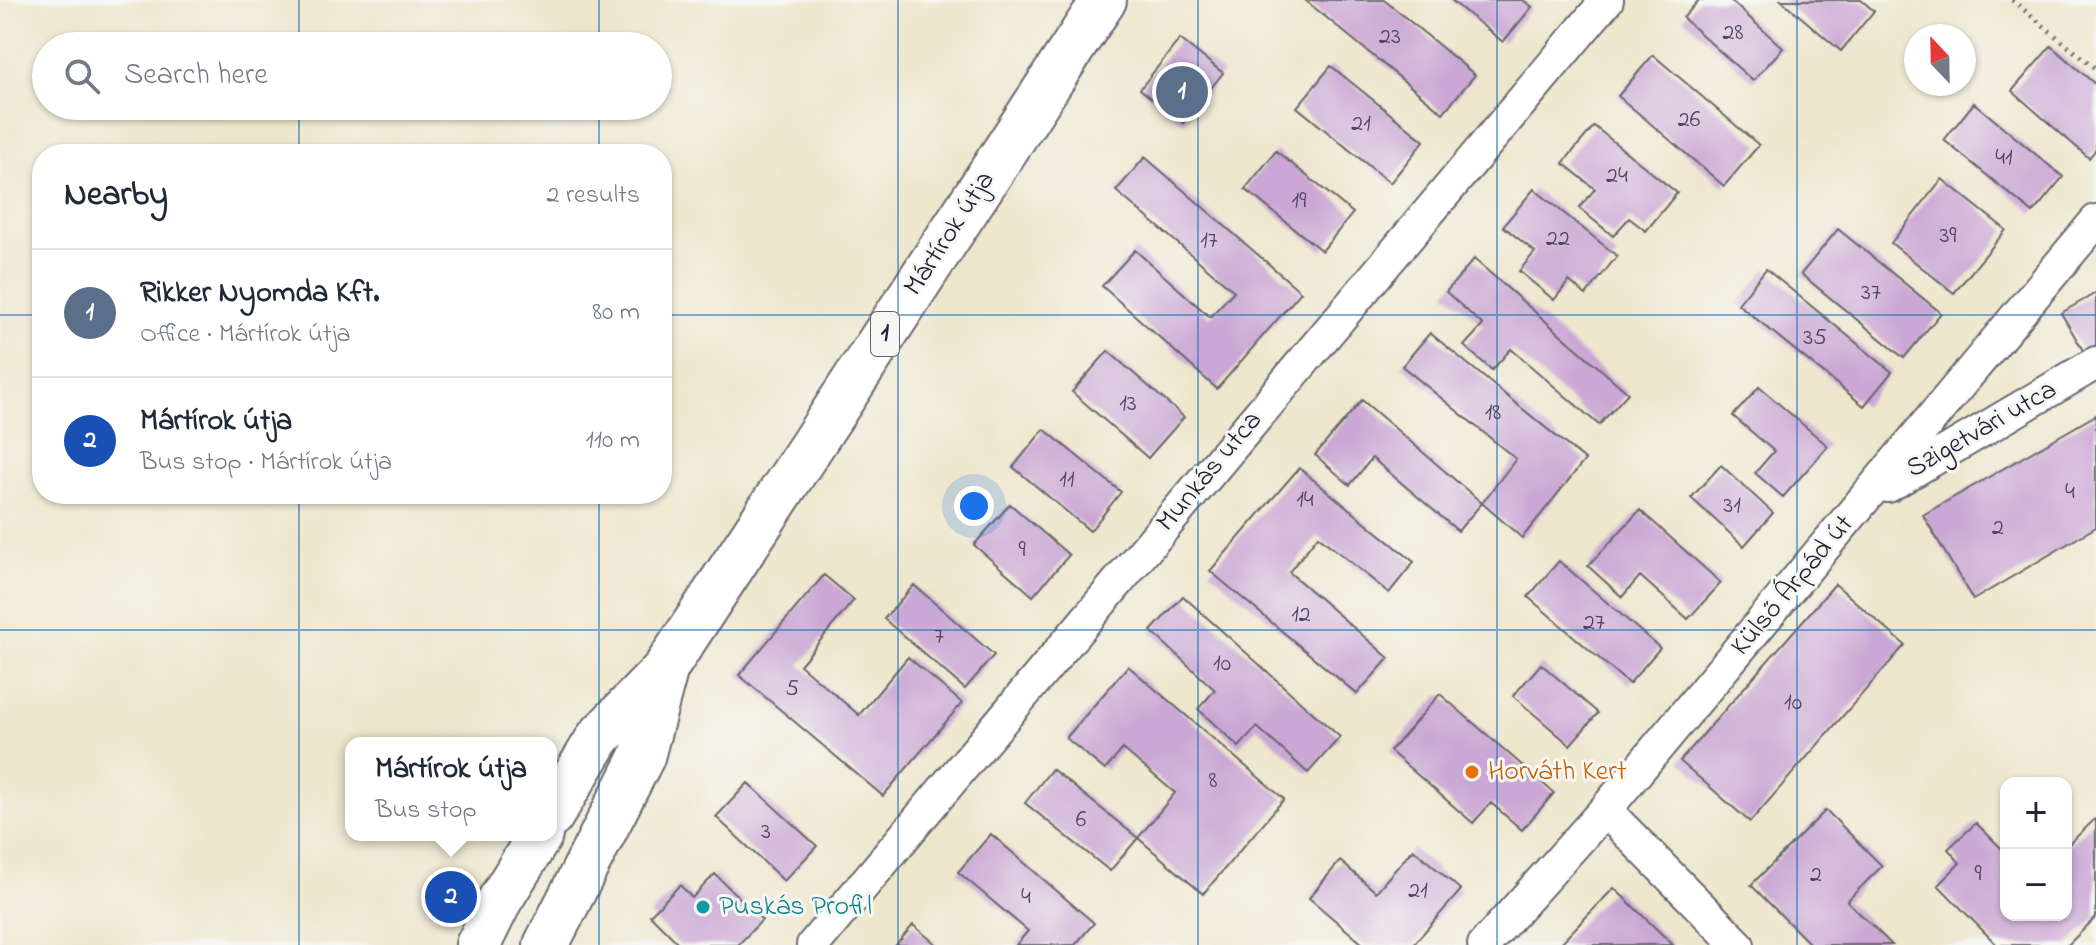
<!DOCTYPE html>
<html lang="en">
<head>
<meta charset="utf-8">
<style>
  :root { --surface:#fff; --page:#f2f2f3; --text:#1f2937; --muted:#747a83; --line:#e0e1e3; --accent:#2563eb }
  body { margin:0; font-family:"Indie Flower",sans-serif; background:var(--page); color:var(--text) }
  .controls { position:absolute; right:24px; bottom:24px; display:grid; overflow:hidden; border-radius:16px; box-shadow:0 2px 6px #0004 }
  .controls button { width:72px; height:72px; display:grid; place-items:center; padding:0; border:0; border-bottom:2px solid var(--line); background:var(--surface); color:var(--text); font:40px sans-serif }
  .compass { position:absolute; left:1904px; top:24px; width:72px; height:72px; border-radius:50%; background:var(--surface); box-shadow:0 2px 6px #0004; rotate:338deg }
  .you { position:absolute; left:974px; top:506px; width:28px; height:28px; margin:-20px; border:6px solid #fff; border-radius:50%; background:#1a73e8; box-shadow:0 0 0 12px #1a73e833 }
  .badge { display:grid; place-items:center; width:52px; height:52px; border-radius:50%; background:var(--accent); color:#fff; font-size:26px; font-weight:700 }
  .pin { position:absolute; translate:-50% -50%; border:4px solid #fff; box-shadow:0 2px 8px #0006 }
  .popup { position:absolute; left:345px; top:737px; width:212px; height:104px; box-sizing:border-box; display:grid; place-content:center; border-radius:16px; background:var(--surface); filter:drop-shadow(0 2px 6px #0005); font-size:26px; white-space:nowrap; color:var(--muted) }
  .popup b { font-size:30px; color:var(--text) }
  .popup::after { content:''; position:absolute; left:50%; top:100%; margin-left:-16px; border:16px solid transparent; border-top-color:var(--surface) }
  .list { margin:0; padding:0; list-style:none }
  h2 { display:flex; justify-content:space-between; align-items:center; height:104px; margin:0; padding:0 32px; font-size:34px }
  h2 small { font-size:26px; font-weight:400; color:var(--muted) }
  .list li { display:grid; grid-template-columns:52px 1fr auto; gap:24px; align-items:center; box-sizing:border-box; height:128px; padding:0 32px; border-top:2px solid var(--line) }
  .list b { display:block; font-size:30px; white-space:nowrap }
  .list p { margin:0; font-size:26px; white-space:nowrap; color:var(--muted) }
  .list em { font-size:26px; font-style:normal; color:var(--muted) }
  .icon { flex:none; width:44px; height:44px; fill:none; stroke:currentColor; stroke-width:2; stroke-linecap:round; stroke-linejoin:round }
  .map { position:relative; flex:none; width:2096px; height:945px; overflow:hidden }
  .search { position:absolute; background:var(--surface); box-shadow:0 2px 6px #0004; left:32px; top:32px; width:640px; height:88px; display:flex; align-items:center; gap:20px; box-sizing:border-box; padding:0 28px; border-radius:44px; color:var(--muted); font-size:30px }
  .panel { position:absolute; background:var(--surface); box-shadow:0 2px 6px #0004; left:32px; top:144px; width:640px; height:360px; border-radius:32px }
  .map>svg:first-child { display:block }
  .building { fill:#caa7d4 }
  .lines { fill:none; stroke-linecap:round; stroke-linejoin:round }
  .street-casing { stroke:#69676e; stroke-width:36 }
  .primary-casing { stroke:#69676e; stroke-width:48 }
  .path { stroke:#69676e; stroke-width:5; stroke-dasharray:2 6; stroke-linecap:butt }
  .street { stroke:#fff; stroke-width:32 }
  .primary { stroke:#fff; stroke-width:44 }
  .grid { fill:none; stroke:#1f6fb2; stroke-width:2; stroke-opacity:0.55 }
  .food-dot { fill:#e8710a; stroke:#f6f6f2; stroke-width:3 }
  .culture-dot { fill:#0f9aa8; stroke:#f6f6f2; stroke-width:3 }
  .labels { text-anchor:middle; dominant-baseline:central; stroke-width:6; stroke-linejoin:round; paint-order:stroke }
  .number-label { font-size:24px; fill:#4c4361 }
  .shield { fill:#f6f6f2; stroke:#626272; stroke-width:2 }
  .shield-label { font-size:26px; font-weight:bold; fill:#22223b }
  .street-label { font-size:28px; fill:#22223b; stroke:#f6f6f2 }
  .food-label { font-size:28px; fill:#c56008; stroke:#f6f6f2; text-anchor:start }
  .culture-label { font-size:28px; fill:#0d838f; stroke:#f6f6f2; text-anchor:start }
</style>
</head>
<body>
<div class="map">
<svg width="2096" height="945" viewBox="0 0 2096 945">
  <rect width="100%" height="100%" fill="#f6f6f2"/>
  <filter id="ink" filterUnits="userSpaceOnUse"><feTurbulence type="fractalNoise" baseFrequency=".0125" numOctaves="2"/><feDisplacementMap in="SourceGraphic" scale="16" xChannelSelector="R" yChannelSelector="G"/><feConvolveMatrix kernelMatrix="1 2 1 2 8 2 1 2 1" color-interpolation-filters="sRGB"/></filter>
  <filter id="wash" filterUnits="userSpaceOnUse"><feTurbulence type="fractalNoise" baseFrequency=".006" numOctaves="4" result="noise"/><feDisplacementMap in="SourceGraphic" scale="32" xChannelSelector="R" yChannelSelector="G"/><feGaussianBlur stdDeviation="1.8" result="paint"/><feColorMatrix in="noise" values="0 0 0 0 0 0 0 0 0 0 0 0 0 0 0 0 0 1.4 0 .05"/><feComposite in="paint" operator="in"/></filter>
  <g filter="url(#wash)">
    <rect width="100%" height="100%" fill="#eee6cc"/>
    <g id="blocks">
      <path class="building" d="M1305 0H1384L1475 75 1443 113Z
        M1451 0H1523L1532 7 1503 42Z
        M1699 0H1730L1783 48 1753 81 1683 18Z
        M1781 0H1861L1874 11 1841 51Z
        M1180 39 1223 73 1183 123 1140 89Z
        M2051 46 2096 85V149L2089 158 2012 91Z
        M1653 55 1759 145 1724 186 1618 96Z
        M1331 66 1424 141 1390 183 1297 107Z
        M1974 103 2063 177 2033 213 1944 140Z
        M1594 126 1677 193 1646 231 1629 218 1613 236 1579 208 1595 189 1563 163Z
        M1276 151 1353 213 1322 251 1245 189Z
        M1145 157 1301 292 1217 389 1102 286 1135 250 1210 317 1234 291 1116 191Z
        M1942 179 2006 230 1954 293 1891 243Z
        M1534 189 1617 256 1586 295 1569 281 1554 300 1519 271 1535 252 1503 226Z
        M1838 229 1941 313 1904 358 1801 274Z
        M1474 259 1628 393 1599 425 1511 349 1492 370 1464 346 1483 325 1446 292Z
        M1766 269 1892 372 1864 406 1738 304Z
        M2096 293V346L2084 352 2061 313Z
        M1430 333 1585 460 1522 538 1482 503 1516 459 1402 366Z
        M1108 351 1184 417 1148 458 1072 392Z
        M1759 387 1828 446 1783 497 1755 473 1774 451 1733 416Z
        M1362 400 1482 503 1458 531 1372 458 1350 485 1315 455Z
        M2096 415V527L1973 600 1923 515Z
        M1044 429 1121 492 1090 531 1013 467Z
        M1721 465 1773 513 1744 546 1691 498Z
        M1299 468 1414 562 1389 593 1318 536 1289 572 1389 658 1357 694 1210 571Z
        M1010 504 1069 555 1033 596 974 545Z
        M1640 510 1721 583 1688 619 1640 576 1622 597 1588 566Z
        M1559 561 1660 648 1629 684 1528 597Z
        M824 575 854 600 800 665 859 715 908 657 962 703 883 796 739 675Z
        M1835 584 1905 645 1750 822 1680 761Z
        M914 585 994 655 965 689 884 619Z
        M1183 596 1340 737 1308 773 1257 727 1239 747 1198 709 1215 690 1151 631Z
        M1541 664 1598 713 1570 745 1513 696Z
        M1128 666 1284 799 1203 894 1138 838 1110 871 1025 803 1052 769 1138 838 1175 793 1123 749 1105 770 1066 738Z
        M1440 694 1554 793 1522 830 1491 803 1473 823 1390 751Z
        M748 783 817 846 784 881 716 817Z
        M1826 810 1882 866 1847 901 1892 945H1811L1751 885Z
        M2096 818V917L2068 945H1997L1938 885 1960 863 1948 849 1976 823 2006 853V915H2066V847Z
        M991 834 1094 923 1075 945H1016L1028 931 958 872Z
        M1413 849 1461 890 1413 945H1364L1309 898 1340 861 1376 892Z
        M715 874 762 920 738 945H680L650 915 680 885 692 898Z
        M1614 888 1673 945H1559Z
        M913 925 937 945H896Z"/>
    </g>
  </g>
  <g filter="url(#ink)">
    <use href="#blocks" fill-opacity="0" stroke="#69676e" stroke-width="2"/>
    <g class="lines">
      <defs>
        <path id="street" d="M1888 486 2096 363
          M1605 810 1738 945
          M813 945 1607 0
          M1484 945 1605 810 2096 221"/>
        <path id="primary" d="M551 816 599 737 665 669 1104 0
          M478 945 500 900 540 835
          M546 945 642 757 665 671"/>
      </defs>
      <use href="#street" class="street-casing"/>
      <use href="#primary" class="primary-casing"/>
      <path class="path" d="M2012 0 2096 69"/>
      <use href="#street" class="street"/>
      <use href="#primary" class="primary"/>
    </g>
  </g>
  <path class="grid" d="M299 0V46M599 0V46M898 0V945M1198 0V945M1497 0V945M1797 0V945M299 106V154M599 106V154M0 315H42M662 315H2096M299 494V945M599 494V945M0 630H2096"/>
  <circle class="food-dot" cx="1472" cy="772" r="8"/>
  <circle class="culture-dot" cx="703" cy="907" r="8"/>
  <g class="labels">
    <g class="number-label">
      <text x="1733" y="33">28</text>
      <text x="1390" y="37">23</text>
      <text x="1689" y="120">26</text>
      <text x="1361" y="124">21</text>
      <text x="2004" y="158">41</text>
      <text x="1617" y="176">24</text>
      <text x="1299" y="201">19</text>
      <text x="1948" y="236">39</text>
      <text x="1558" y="239">22</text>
      <text x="1209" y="241">17</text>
      <text x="1871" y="293">37</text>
      <text x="1815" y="338">35</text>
      <text x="1128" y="404">13</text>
      <text x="1493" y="413">18</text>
      <text x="1067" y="480">11</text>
      <text x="2070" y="492">4</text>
      <text x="1305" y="500">14</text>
      <text x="1732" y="506">31</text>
      <text x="1998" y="528">2</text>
      <text x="1022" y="550">9</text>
      <text x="1301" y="615">12</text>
      <text x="1594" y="623">27</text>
      <text x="939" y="637">7</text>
      <text x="1222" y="664">10</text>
      <text x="792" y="689">5</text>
      <text x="1793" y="703">10</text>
      <text x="1213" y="781">8</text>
      <text x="1081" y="820">6</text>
      <text x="766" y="832">3</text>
      <text x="1978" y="874">9</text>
      <text x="1816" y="875">2</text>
      <text x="1418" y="891">21</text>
      <text x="1026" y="897">4</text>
    </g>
    <rect class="shield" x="871" y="312" width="28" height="44" rx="6"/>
    <g class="shield-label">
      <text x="885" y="334">1</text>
    </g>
    <g class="street-label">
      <text transform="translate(950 234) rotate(-57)">Mártírok útja</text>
      <text transform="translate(1982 430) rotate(-30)">Szigetvári utca</text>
      <text transform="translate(1210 472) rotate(-50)">Munkás utca</text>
      <text transform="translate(1793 586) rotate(-50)">Külső Árpád út</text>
    </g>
    <g class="food-label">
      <text x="1488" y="772">Horváth Kert</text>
    </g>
    <g class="culture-label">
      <text x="719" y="907">Puskás Profil</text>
    </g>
  </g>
</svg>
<div class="controls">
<button>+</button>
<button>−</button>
</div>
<svg class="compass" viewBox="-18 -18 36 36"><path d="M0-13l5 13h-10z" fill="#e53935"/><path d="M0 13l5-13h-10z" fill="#747a83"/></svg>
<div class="you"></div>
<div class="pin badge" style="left:1182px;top:92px;background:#5c6f8a">1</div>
<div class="pin badge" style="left:451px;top:897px;background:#1a4fb4">2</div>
<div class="popup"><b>Mártírok útja</b>Bus stop</div>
<div class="search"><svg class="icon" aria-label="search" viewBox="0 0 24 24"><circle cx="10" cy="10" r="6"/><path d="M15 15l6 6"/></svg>Search here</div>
<section class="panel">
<h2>Nearby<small>2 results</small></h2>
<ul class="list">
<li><span class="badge" style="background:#5c6f8a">1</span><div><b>Rikker Nyomda Kft.</b><p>Office · Mártírok útja</p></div><em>80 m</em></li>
<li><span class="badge" style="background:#1a4fb4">2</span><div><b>Mártírok útja</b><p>Bus stop · Mártírok útja</p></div><em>110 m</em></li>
</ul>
</section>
</div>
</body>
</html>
